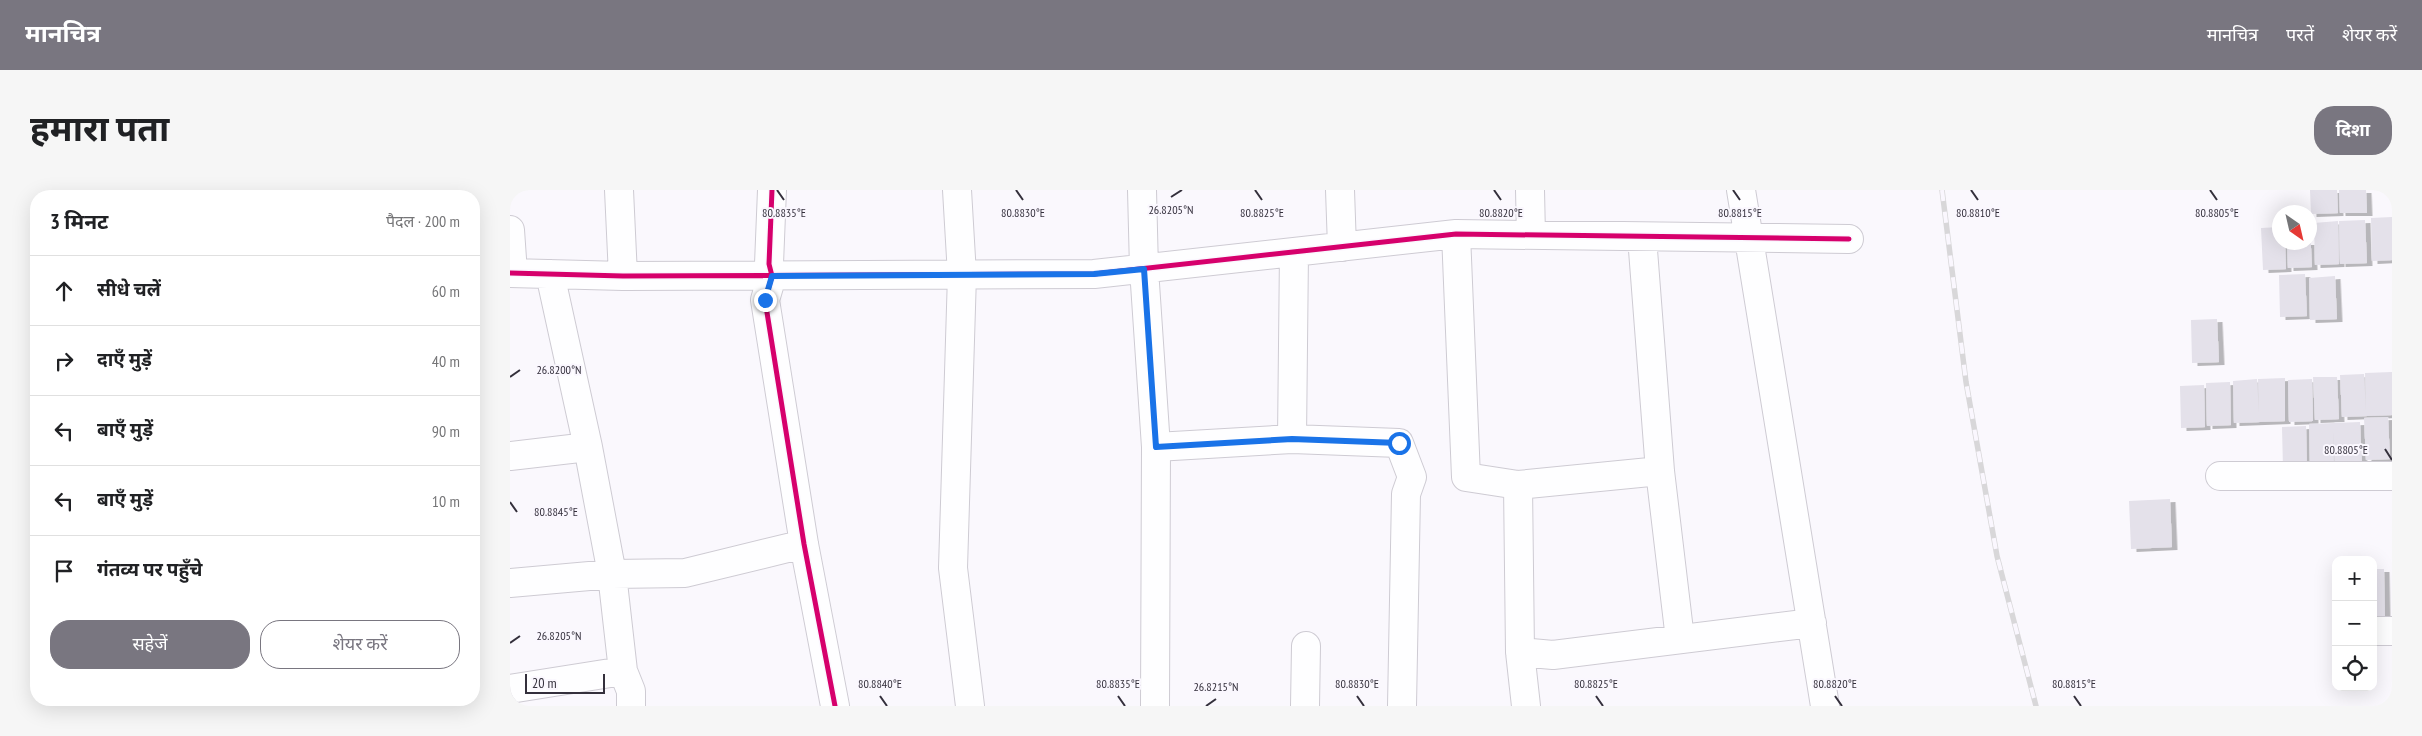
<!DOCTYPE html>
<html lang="hi">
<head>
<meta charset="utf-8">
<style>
  :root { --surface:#fff; --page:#f6f6f6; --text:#202124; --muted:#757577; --line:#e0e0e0; --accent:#797680 }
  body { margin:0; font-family:"PT Sans Narrow","Noto Sans Devanagari",sans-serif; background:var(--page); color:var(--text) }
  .controls { position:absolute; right:15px; bottom:15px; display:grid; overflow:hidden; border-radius:10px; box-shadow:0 5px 20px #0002 }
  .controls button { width:45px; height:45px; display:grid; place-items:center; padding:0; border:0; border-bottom:1px solid var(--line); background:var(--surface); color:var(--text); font:25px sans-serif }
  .compass { position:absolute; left:1762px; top:15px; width:45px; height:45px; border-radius:50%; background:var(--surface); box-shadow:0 5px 20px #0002; rotate:146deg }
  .scale { position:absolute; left:15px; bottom:12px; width:80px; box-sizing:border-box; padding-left:5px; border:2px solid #34303c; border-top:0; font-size:14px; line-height:18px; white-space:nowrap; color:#34303c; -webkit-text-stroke:4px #faf7fe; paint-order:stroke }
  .stop { position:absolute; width:15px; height:15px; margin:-11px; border:4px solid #1a73e8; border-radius:50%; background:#fff }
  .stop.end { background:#1a73e8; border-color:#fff; box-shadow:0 1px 5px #0008 }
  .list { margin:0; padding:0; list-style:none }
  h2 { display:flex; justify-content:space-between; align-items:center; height:65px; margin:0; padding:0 20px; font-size:21px }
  h2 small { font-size:16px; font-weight:400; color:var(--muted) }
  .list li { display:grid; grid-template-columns:32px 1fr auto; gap:15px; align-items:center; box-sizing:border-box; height:70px; padding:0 20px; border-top:1px solid var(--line) }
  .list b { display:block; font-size:19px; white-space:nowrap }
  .list em { font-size:16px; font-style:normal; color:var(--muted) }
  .actions { display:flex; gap:10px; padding:15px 20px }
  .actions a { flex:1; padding:11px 0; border:1px solid var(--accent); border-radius:20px; text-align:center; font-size:18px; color:var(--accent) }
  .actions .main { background:var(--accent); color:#fff }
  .icon { flex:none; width:28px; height:28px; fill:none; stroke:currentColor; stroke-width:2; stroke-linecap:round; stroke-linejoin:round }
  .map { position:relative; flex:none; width:1882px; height:516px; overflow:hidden; border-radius:20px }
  header { display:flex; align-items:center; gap:30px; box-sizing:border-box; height:70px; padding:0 25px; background:var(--accent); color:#fff }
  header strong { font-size:24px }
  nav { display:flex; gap:28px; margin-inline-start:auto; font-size:18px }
  .intro { display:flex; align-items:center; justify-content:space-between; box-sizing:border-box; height:120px; padding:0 30px }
  h1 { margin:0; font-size:35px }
  .button { padding:12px 22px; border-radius:20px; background:var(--accent); color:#fff; font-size:18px; font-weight:700 }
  main { display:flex; gap:30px; padding:0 30px }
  aside { flex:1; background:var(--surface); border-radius:20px; box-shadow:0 5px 20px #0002 }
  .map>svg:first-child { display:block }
  .building { fill:#e4e1ea; filter:url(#shadow) }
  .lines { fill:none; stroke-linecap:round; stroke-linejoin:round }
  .minor-casing { stroke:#cecbd3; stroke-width:30 }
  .minor { stroke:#fefeff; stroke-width:28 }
  .rail-casing { stroke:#d8d7d9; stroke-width:5.5 }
  .rail { stroke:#faf7fe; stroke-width:4; stroke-dasharray:11; stroke-linecap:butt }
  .cycleway-casing { stroke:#faf7fe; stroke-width:8 }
  .cycleway { stroke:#d6006c; stroke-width:5 }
  .route { stroke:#1a73e8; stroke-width:6 }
  .ticks { fill:none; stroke:#34303c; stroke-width:2 }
  .ticks-label { font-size:12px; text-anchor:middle; fill:#34303c; stroke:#faf7fe; stroke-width:4; stroke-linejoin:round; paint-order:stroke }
</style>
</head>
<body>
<header>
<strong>मानचित्र</strong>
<nav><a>मानचित्र</a><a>परतें</a><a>शेयर करें</a></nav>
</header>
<div class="intro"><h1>हमारा पता</h1><a class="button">दिशा</a></div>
<main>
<aside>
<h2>3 मिनट<small>पैदल · 200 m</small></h2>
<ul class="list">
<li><svg class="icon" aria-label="ahead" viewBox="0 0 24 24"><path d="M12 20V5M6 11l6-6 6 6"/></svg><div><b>सीधे चलें</b></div><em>60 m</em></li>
<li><svg class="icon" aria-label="right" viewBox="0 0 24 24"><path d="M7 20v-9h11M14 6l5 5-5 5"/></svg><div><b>दाएँ मुड़ें</b></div><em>40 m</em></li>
<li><svg class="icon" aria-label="left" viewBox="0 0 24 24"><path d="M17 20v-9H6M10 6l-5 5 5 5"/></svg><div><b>बाएँ मुड़ें</b></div><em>90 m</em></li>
<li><svg class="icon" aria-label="left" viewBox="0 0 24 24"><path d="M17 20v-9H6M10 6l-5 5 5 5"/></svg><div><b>बाएँ मुड़ें</b></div><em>10 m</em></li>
<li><svg class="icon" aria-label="arrive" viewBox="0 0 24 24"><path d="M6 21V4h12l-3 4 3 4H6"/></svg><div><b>गंतव्य पर पहुँचे</b></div></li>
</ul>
<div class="actions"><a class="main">सहेजें</a><a>शेयर करें</a></div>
</aside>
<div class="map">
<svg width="1882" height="516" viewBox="0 0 1882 516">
  <defs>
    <filter id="shadow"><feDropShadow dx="5.5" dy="3" stdDeviation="0" flood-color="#0004"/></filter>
  </defs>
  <rect width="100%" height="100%" fill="#faf8fd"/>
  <path class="building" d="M1800 0H1827L1828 23 1801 24Z
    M1829 0H1856L1857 23H1830Z
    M1882 27V70L1862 71 1861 28Z
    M1855 30 1857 73 1830 74 1829 31Z
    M1828 31 1829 74 1805 75 1804 33Z
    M1770 37V52H1775L1776 79 1753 80 1751 38Z
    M1800 38 1802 77 1778 78 1777 52H1800Z
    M1795 84 1797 126 1770 127 1769 85Z
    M1825 86 1827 129 1800 130 1799 88Z
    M1707 129 1709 172 1682 173 1681 130Z
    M1882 182V225L1832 227 1830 185 1854 184 1856 221 1855 183Z
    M1803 187H1827L1829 229 1805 230Z
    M1775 188V231L1724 233 1723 191 1747 189 1749 223 1748 189Z
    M1802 189 1803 231 1779 232 1778 190Z
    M1720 192 1721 235 1697 236 1696 193Z
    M1694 195 1695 237 1671 238 1670 196Z
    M1878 227 1880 269 1856 270 1854 228Z
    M1850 232 1852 274 1825 275 1823 242 1824 275 1800 277 1799 234Z
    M1796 236 1797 278 1773 279 1772 237Z
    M1660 309 1662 357 1621 359 1619 311Z
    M1863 379H1874L1875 427 1863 428Z"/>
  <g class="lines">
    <defs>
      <path id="minor" d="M109 0 113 86
        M262 0 259 74 262 86 255 110 294 354 325 516
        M447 0 452 85 443 378 460 516
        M632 0 634 79 646 257 645 516
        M830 0 832 57
        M1020 0 1021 45
        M1231 0 1315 516
        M0 40 3 83
        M946 44 956 287 1008 295 1150 281
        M1132 47 1150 281 1170 449
        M0 83 113 86 584 84 946 44 1339 49
        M40 84 78 257 102 384 113 481 121 501V516
        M782 249 784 62
        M646 257 782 249 889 253 902 287 896 304 892 516
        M0 266 78 257
        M1710 286H1882
        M1008 295 1010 462 1016 516
        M0 393 102 384 175 383 294 354
        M1863 441H1882
        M1010 462 1043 465 1302 433
        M0 499 113 481
        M795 516 796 456"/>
    </defs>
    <use href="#minor" class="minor-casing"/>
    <use href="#minor" class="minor"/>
    <defs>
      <path id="rail" d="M1432 0 1456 192 1487 366 1526 516"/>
    </defs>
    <use href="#rail" class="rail-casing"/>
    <use href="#rail" class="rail"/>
    <defs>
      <path id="cycleway" d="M262 0 259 74 262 86 255 110 294 354 325 516
        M0 83 113 86 584 84 946 44 1339 49"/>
    </defs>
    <use href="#cycleway" class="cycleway-casing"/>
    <use href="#cycleway" class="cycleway"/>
  </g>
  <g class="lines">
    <path class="route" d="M255 110 262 86 584 84 634 79 646 257 782 249 889 253"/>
  </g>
  <path class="ticks" d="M267 0 274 10M506 0 513 10M745 0 752 10M984 0 991 10M1223 0 1230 10M1461 0 1468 10M1700 0 1707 10M661 7 672 0M0 187 10 180M1875 259 1882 270M0 312 7 322M0 453 10 446M370 506 377 516M608 506 615 516M847 506 854 516M1086 506 1093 516M1325 506 1332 516M1564 506 1571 516M696 516 706 509"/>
  <g class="ticks-label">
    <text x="661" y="24">26.8205°N</text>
    <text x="274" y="27">80.8835°E</text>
    <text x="752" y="27">80.8825°E</text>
    <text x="991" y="27">80.8820°E</text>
    <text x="1230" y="27">80.8815°E</text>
    <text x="1468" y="27">80.8810°E</text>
    <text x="1707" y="27">80.8805°E</text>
    <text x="513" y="27">80.8830°E</text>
    <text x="49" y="184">26.8200°N</text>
    <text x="1836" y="264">80.8805°E</text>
    <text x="46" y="326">80.8845°E</text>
    <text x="49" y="450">26.8205°N</text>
    <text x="370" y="498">80.8840°E</text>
    <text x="608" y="498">80.8835°E</text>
    <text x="847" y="498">80.8830°E</text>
    <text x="1086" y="498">80.8825°E</text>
    <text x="1325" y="498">80.8820°E</text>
    <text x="1564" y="498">80.8815°E</text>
    <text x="706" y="501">26.8215°N</text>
  </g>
</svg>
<div class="controls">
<button>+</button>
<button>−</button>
<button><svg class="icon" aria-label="locate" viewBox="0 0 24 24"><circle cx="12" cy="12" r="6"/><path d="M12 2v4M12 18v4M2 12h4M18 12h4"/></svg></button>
</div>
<svg class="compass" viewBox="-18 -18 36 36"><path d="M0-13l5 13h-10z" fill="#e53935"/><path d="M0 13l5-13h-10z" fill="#757577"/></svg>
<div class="scale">20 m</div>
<div class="stop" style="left:889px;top:253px"></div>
<div class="stop end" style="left:255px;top:110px"></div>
</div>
</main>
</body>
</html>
